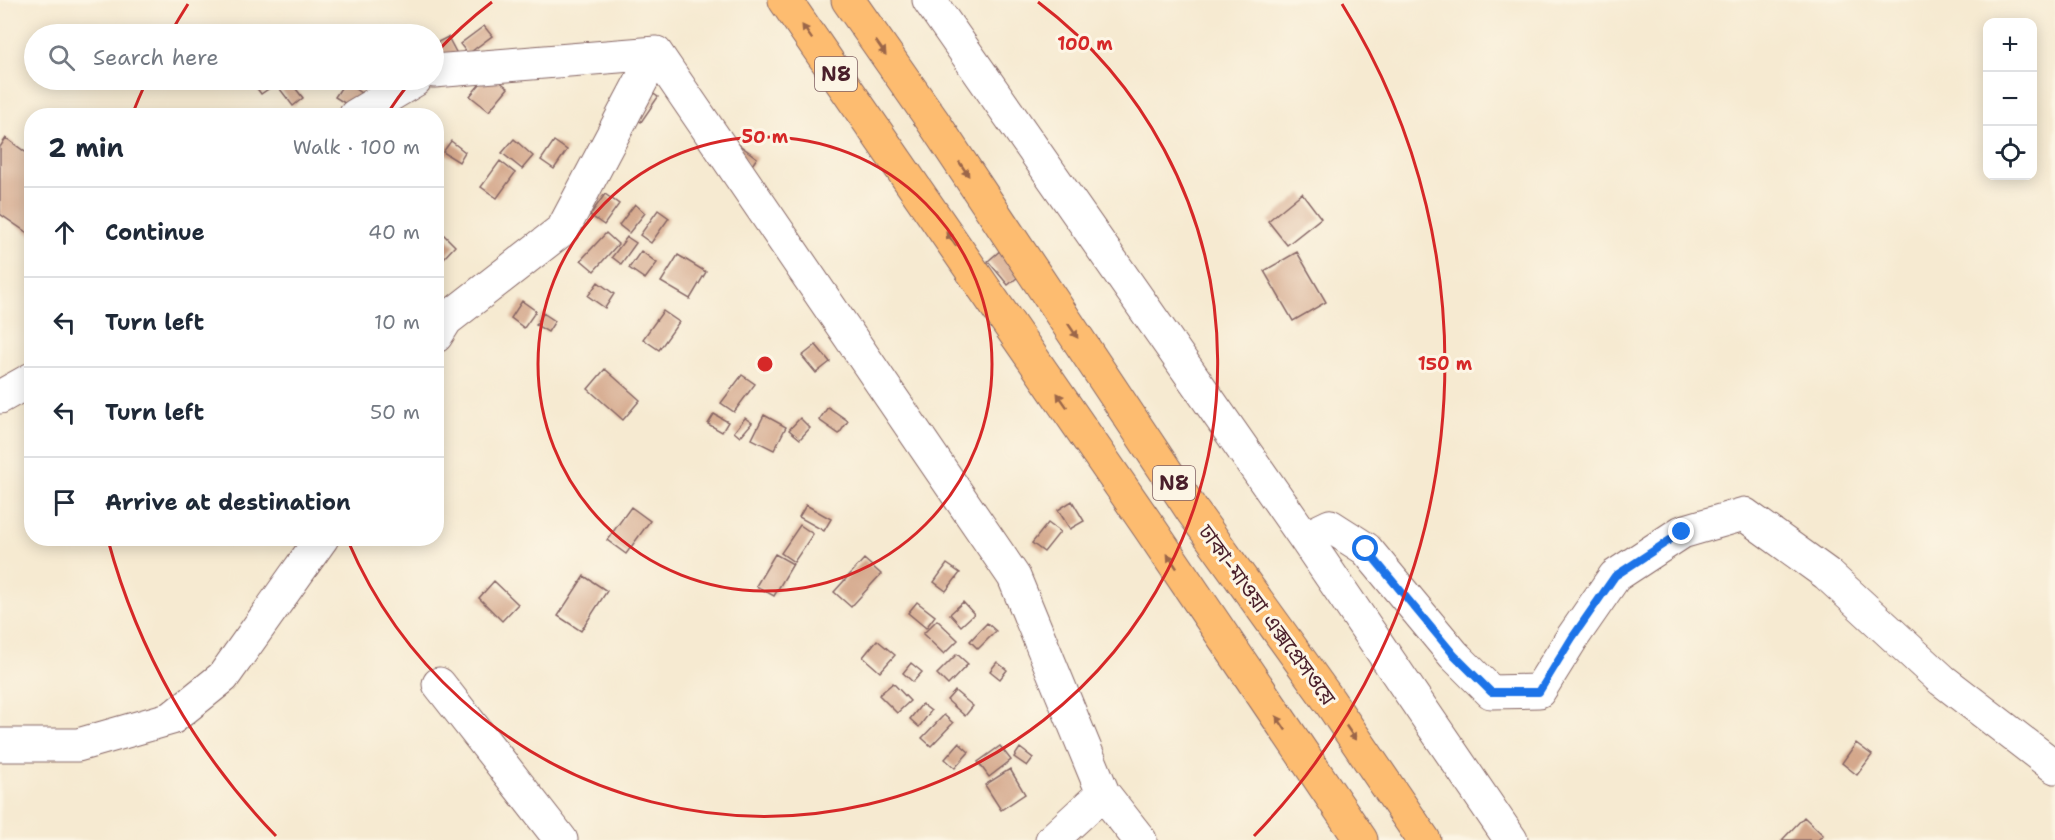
<!DOCTYPE html>
<html lang="en">
<head>
<meta charset="utf-8">
<style>
  :root { --surface:#fff; --page:#f6f6f7; --text:#1f2937; --muted:#747a83; --line:#e0e1e3 }
  body { margin:0; font-family:"Shantell Sans","Noto Sans Bengali",sans-serif; background:var(--page); color:var(--text) }
  .controls { position:absolute; right:18px; top:18px; display:grid; overflow:hidden; border-radius:12px; box-shadow:0 3px 15px #0003 }
  .controls button { width:54px; height:54px; display:grid; place-items:center; padding:0; border:0; border-bottom:2px solid var(--line); background:var(--surface); color:var(--text); font:30px sans-serif }
  .stop { position:absolute; width:18px; height:18px; margin:-14px; border:4px solid #1a73e8; border-radius:50%; background:#fff }
  .stop.end { background:#1a73e8; border-color:#fff; box-shadow:0 2px 6px #0008 }
  .list { margin:0; padding:0; list-style:none }
  h2 { display:flex; justify-content:space-between; align-items:center; height:78px; margin:0; padding:0 24px; font-size:26px }
  h2 small { font-size:20px; font-weight:400; color:var(--muted) }
  .list li { display:grid; grid-template-columns:39px 1fr auto; gap:18px; align-items:center; box-sizing:border-box; height:90px; padding:0 24px; border-top:2px solid var(--line) }
  .list b { display:block; font-size:22px; white-space:nowrap }
  .list em { font-size:20px; font-style:normal; color:var(--muted) }
  .icon { flex:none; width:33px; height:33px; fill:none; stroke:currentColor; stroke-width:2; stroke-linecap:round; stroke-linejoin:round }
  .map { position:relative; flex:none; width:2055px; height:840px; overflow:hidden }
  .search { position:absolute; background:var(--surface); box-shadow:0 3px 15px #0003; left:24px; top:24px; width:420px; height:66px; display:flex; align-items:center; gap:15px; box-sizing:border-box; padding:0 21px; border-radius:33px; color:var(--muted); font-size:22px }
  .panel { position:absolute; background:var(--surface); box-shadow:0 3px 15px #0003; left:24px; top:108px; width:420px; height:438px; border-radius:24px }
  .map>svg:first-child { display:block }
  .building { fill:#d4a78b }
  .lines { fill:none; stroke-linecap:round; stroke-linejoin:round }
  .minor-casing { stroke:#866665; stroke-width:35 }
  .highway-casing { stroke:#866665; stroke-width:35 }
  .minor { stroke:#fff; stroke-width:33 }
  .highway { stroke:#fdbc70; stroke-width:33 }
  .oneway { fill:#9b664a }
  .route { stroke:#1a73e8; stroke-width:8 }
  .ring { fill:none; stroke:#d62828; stroke-width:3 }
  .labels { text-anchor:middle; dominant-baseline:central; stroke-width:6; stroke-linejoin:round; paint-order:stroke }
  .shield { fill:#fcf5e5; stroke:#7f5f63; stroke-width:1.5 }
  .shield-label { font-size:20px; font-weight:bold; fill:#4a1f2b }
  .street-label { font-size:21px; fill:#4a1f2b; stroke:#fcf5e5 }
  .centre { fill:#d62828; stroke:#fcf5e5; stroke-width:3 }
  .ring-label { font-size:18px; text-anchor:middle; font-weight:bold; fill:#d62828; stroke:#fcf5e5; stroke-width:6; stroke-linejoin:round; paint-order:stroke }
</style>
</head>
<body>
<div class="map">
<svg width="2055" height="840" viewBox="0 0 2055 840">
  <rect width="100%" height="100%" fill="#fcf5e5"/>
  <filter id="ink" filterUnits="userSpaceOnUse"><feTurbulence type="fractalNoise" baseFrequency=".0167" numOctaves="2"/><feDisplacementMap in="SourceGraphic" scale="12" xChannelSelector="R" yChannelSelector="G"/><feConvolveMatrix kernelMatrix="1 2 1 2 8 2 1 2 1" color-interpolation-filters="sRGB"/></filter>
  <filter id="wash" filterUnits="userSpaceOnUse"><feTurbulence type="fractalNoise" baseFrequency=".008" numOctaves="4" result="noise"/><feDisplacementMap in="SourceGraphic" scale="24" xChannelSelector="R" yChannelSelector="G"/><feGaussianBlur stdDeviation="1.35" result="paint"/><feColorMatrix in="noise" values="0 0 0 0 0 0 0 0 0 0 0 0 0 0 0 0 0 1.4 0 .05"/><feComposite in="paint" operator="in"/></filter>
  <g filter="url(#wash)">
    <rect width="100%" height="100%" fill="#f6ead1"/>
    <g id="blocks">
      <path class="building" d="M484 26 492 36 468 54 460 44Z
        M448 37 457 54 440 63 434 50V44Z
        M489 73 508 88 489 111 470 96Z
        M251 80H265L271 87 261 94Z
        M273 80H289L303 98 293 106Z
        M345 82 368 98 359 112 335 97Z
        M643 87 658 97 641 122 627 112Z
        M6 138 32 157V236L0 214V147Z
        M730 138 757 158 750 168Z
        M514 139 533 156 522 169 502 153Z
        M451 141 465 152 459 162 443 152Z
        M554 141 567 150 554 169 541 160Z
        M500 161 515 173 497 198 481 187Z
        M1302 193 1321 218 1287 245 1268 221Z
        M605 194 619 204 604 225 590 215Z
        M635 204 645 213 629 233 619 225Z
        M658 210 669 218 651 243 640 235Z
        M441 232 455 246 444 258 436 251V237Z
        M606 233 618 244 594 271 581 260Z
        M627 237 636 243 621 264 612 257Z
        M1008 244 1028 269 1008 285 988 261Z
        M641 251 657 263 645 279 629 268Z
        M1297 252 1326 302 1293 321 1264 271Z
        M678 255 706 272 690 299 661 282Z
        M598 282 614 294 605 308 588 296Z
        M522 301 536 311 524 328 511 318Z
        M663 311 679 322 659 350 643 339Z
        M543 313 555 321 548 332 536 325Z
        M816 345 830 362 816 373 802 356Z
        M605 369 640 400 623 420 588 389Z
        M742 375 755 384 734 412 721 403Z
        M828 407 848 421 839 434 819 420Z
        M714 414 728 422 722 432 708 424Z
        M764 415 786 427 774 450 752 439Z
        M745 418 752 423 740 437 734 432Z
        M800 418 810 428 800 439 789 430Z
        M1072 501 1084 521 1070 529 1058 510Z
        M806 505 831 519 824 531 799 517Z
        M631 507 650 521 626 554 607 540Z
        M1048 523 1060 532 1044 552 1032 543Z
        M800 525 813 534 794 562 781 553Z
        M775 554 793 564 774 596 756 586Z
        M864 559 881 574 851 607 834 592Z
        M947 564 960 573 946 591 934 582Z
        M584 576 607 591 581 631 558 616Z
        M494 581 518 604 502 621 479 598Z
        M917 602 935 616 926 628 908 613Z
        M963 602 974 614 961 626 950 614Z
        M937 620 958 640 944 654 923 634Z
        M987 623 996 631 978 649 970 641Z
        M877 640 895 655 880 672 863 657Z
        M957 654 968 664 948 685 937 674Z
        M997 662 1007 670 1000 679 990 671Z
        M911 663 922 672 913 682 903 673Z
        M893 683 910 701 897 713 879 695Z
        M955 691 973 706 965 716 947 700Z
        M922 704 931 711 919 727 910 719Z
        M944 715 953 723 931 746 922 738Z
        M959 743 969 752 955 768 945 759Z
        M1856 743 1872 755 1857 775 1842 763Z
        M1000 746 1011 760 989 777 978 762Z
        M1020 748 1033 758 1027 766 1014 757Z
        M1010 769 1025 794 1001 810 985 785Z
        M1804 817 1823 835 1818 840H1782Z"/>
    </g>
  </g>
  <g filter="url(#ink)">
    <use href="#blocks" fill-opacity="0" stroke="#866665" stroke-width="1.5"/>
    <g class="lines">
      <defs>
        <path id="minor" d="M929 0 1305 538 1511 840
          M434 71 656 53 1014 577 1103 793 1140 840
          M355 116 415 80
          M436 336 446 320 563 229 656 53
          M0 397 32 379
          M1305 538 1330 526 1366 549 1454 655 1491 692 1539 691 1572 638 1615 576 1682 532 1744 514 1827 574 1942 680 2055 767
          M439 684 561 840
          M0 745H78L172 718 223 677 322 538
          M1052 840 1103 793"/>
        <path id="highway" d="M785 0 1149 527 1361 840
          M848 0 932 120 1193 512 1330 702 1424 840"/>
      </defs>
      <use href="#minor" class="minor-casing"/>
      <use href="#highway" class="highway-casing"/>
      <use href="#minor" class="minor"/>
      <use href="#highway" class="highway"/>
    </g>
    <defs><path id="oneway-solid" d="M-6-.8H1V-3.2L6.5 0L1 3.2V.8H-6Z" transform="scale(1.5)"/></defs>
    <g class="oneway">
      <use href="#oneway-solid" transform="translate(807 32) rotate(-125)"/>
      <use href="#oneway-solid" transform="translate(881 48) rotate(55)"/>
      <use href="#oneway-solid" transform="translate(964 169) rotate(56)"/>
      <use href="#oneway-solid" transform="translate(951 239) rotate(-125)"/>
      <use href="#oneway-solid" transform="translate(1073 331) rotate(56)"/>
      <use href="#oneway-solid" transform="translate(1062 400) rotate(-125)"/>
      <use href="#oneway-solid" transform="translate(1172 561) rotate(-124)"/>
      <use href="#oneway-solid" transform="translate(1281 723) rotate(-124)"/>
      <use href="#oneway-solid" transform="translate(1351 733) rotate(56)"/>
    </g>
  </g>
  <g class="lines" filter="url(#ink)">
    <path class="route" d="M1366 549 1454 655 1491 692H1539L1572 638 1615 576 1682 532"/>
  </g>
  <g class="ring">
    <circle cx="765" cy="364" r="227"/>
    <path d="M387 114A453 453 0 0 1 410 82M434 55A453 453 0 0 1 492 2M1038 2A453 453 0 1 1 348 541"/>
    <path d="M276 836A680 680 0 0 1 108 540M132 115A680 680 0 0 1 146 82M170 34A680 680 0 0 1 188 4M1342 4A680 680 0 0 1 1254 836"/>
  </g>
  <g class="labels">
    <g class="shield">
      <rect x="815" y="57" width="42" height="34" rx="4.5"/>
      <rect x="1153" y="466" width="42" height="34" rx="4.5"/>
    </g>
    <g class="shield-label">
      <text x="836" y="74">N8</text>
      <text x="1174" y="483">N8</text>
    </g>
    <g class="street-label">
      <text transform="translate(1267 615) rotate(54)">ঢাকা-মাওয়া এক্সপ্রেসওয়ে</text>
    </g>
  </g>
  <circle cx="765" cy="364" r="9" class="centre"/>
  <g class="ring-label">
    <text x="1085" y="50">100 m</text>
    <text x="765" y="143">50 m</text>
    <text x="1445" y="370">150 m</text>
  </g>
</svg>
<div class="controls">
<button>+</button>
<button>−</button>
<button><svg class="icon" aria-label="locate" viewBox="0 0 24 24"><circle cx="12" cy="12" r="6"/><path d="M12 2v4M12 18v4M2 12h4M18 12h4"/></svg></button>
</div>
<div class="stop" style="left:1366px;top:549px"></div>
<div class="stop end" style="left:1682px;top:532px"></div>
<div class="search"><svg class="icon" aria-label="search" viewBox="0 0 24 24"><circle cx="10" cy="10" r="6"/><path d="M15 15l6 6"/></svg>Search here</div>
<section class="panel">
<h2>2 min<small>Walk · 100 m</small></h2>
<ul class="list">
<li><svg class="icon" aria-label="ahead" viewBox="0 0 24 24"><path d="M12 20V5M6 11l6-6 6 6"/></svg><div><b>Continue</b></div><em>40 m</em></li>
<li><svg class="icon" aria-label="left" viewBox="0 0 24 24"><path d="M17 20v-9H6M10 6l-5 5 5 5"/></svg><div><b>Turn left</b></div><em>10 m</em></li>
<li><svg class="icon" aria-label="left" viewBox="0 0 24 24"><path d="M17 20v-9H6M10 6l-5 5 5 5"/></svg><div><b>Turn left</b></div><em>50 m</em></li>
<li><svg class="icon" aria-label="arrive" viewBox="0 0 24 24"><path d="M6 21V4h12l-3 4 3 4H6"/></svg><div><b>Arrive at destination</b></div></li>
</ul>
</section>
</div>
</body>
</html>
